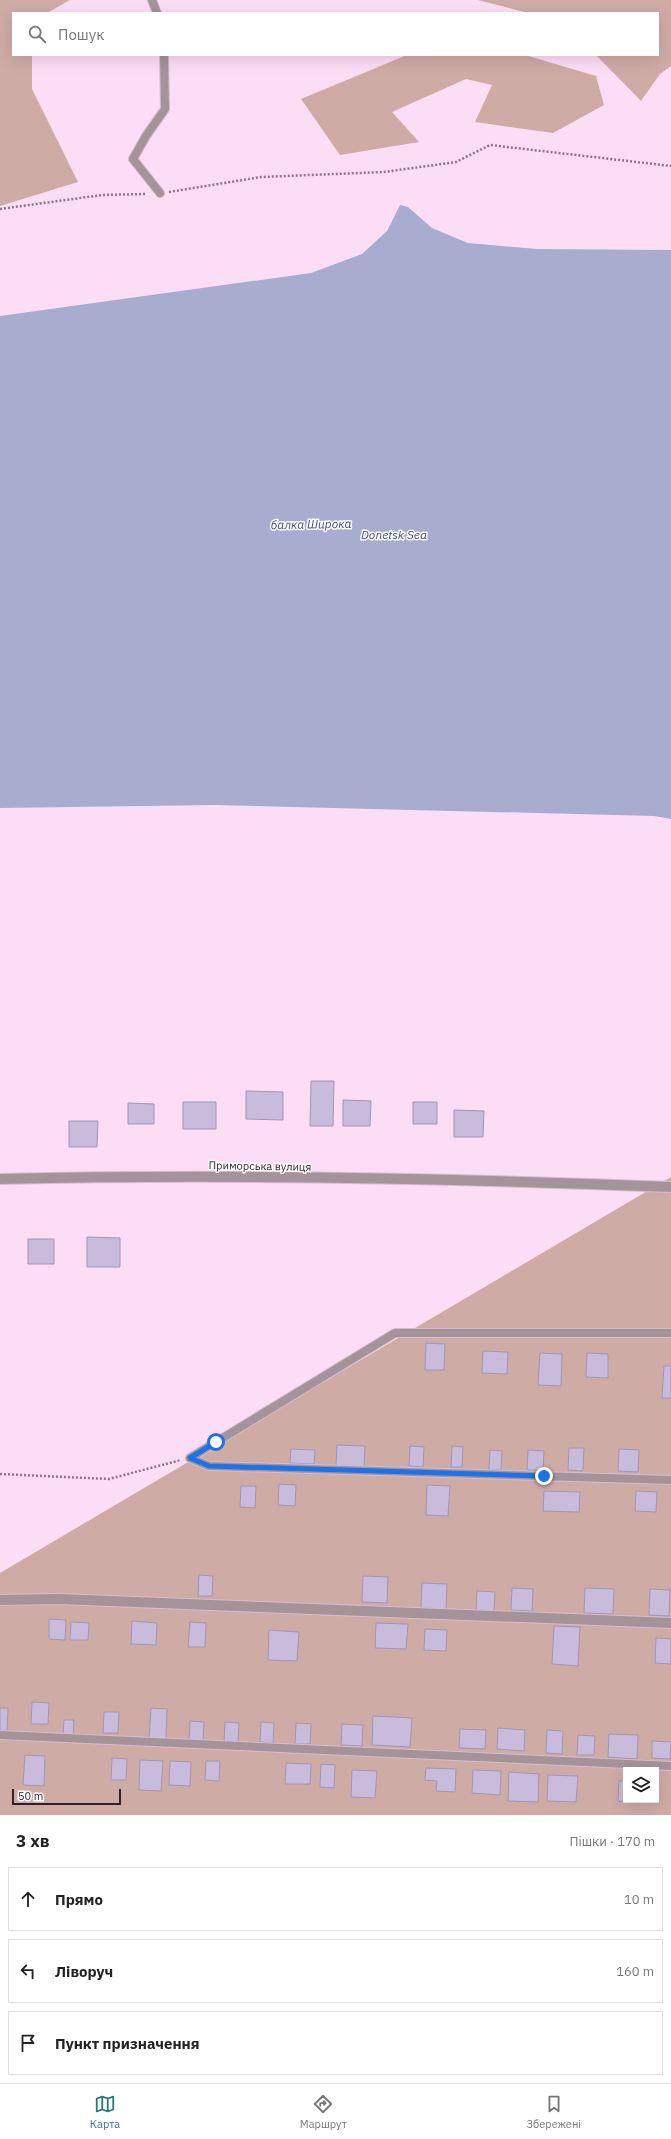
<!DOCTYPE html>
<html lang="uk">
<head>
<meta charset="utf-8">
<style>
  :root { --surface:#fff; --page:#f6f6f6; --text:#222; --muted:#767676; --line:#e0e0e0; --accent:#2e7878 }
  body { margin:0; font-family:"IBM Plex Sans",sans-serif; background:var(--page); color:var(--text) }
  .controls { position:absolute; right:12px; bottom:12px; display:grid; overflow:hidden; border-radius:0px; box-shadow:0 4px 16px #0002 }
  .controls button { width:36px; height:36px; display:grid; place-items:center; padding:0; border:0; border-bottom:1px solid var(--line); background:var(--surface); color:var(--text); font:20px sans-serif }
  .scale { position:absolute; left:12px; bottom:10px; width:109px; box-sizing:border-box; padding-left:4px; border:2px solid #2d222b; border-top:0; font-size:11px; line-height:14px; white-space:nowrap; color:#2d222b; -webkit-text-stroke:3px #fff; paint-order:stroke }
  .stop { position:absolute; width:12px; height:12px; margin:-9px; border:3px solid #1a73e8; border-radius:50%; background:#fff }
  .stop.end { background:#1a73e8; border-color:#fff; box-shadow:0 1px 4px #0008 }
  .list { margin:0; padding:0; list-style:none }
  h2 { display:flex; justify-content:space-between; align-items:center; height:52px; margin:0; padding:0 16px; font-size:17px }
  h2 small { font-size:13px; font-weight:400; color:var(--muted) }
  .list li { display:grid; grid-template-columns:26px 1fr auto; gap:12px; align-items:center; box-sizing:border-box; height:64px; margin:0 8px 8px; padding:0 8px; border:1px solid var(--line); border-radius:0px }
  .list b { display:block; font-size:15px; white-space:nowrap }
  .list em { font-size:13px; font-style:normal; color:var(--muted) }
  .icon { flex:none; width:22px; height:22px; fill:none; stroke:currentColor; stroke-width:2; stroke-linecap:round; stroke-linejoin:round }
  .map { position:relative; flex:none; width:671px; height:1815px; overflow:hidden }
  .search { position:absolute; background:var(--surface); box-shadow:0 4px 16px #0002; left:12px; right:12px; top:12px; height:44px; display:flex; align-items:center; gap:10px; box-sizing:border-box; padding:0 14px; border-radius:0px; color:var(--muted); font-size:15px }
  .sheet { height:268px; background:var(--surface) }
  nav { display:flex; justify-content:space-around; align-items:center; box-sizing:border-box; height:56px; border-top:1px solid var(--line); background:var(--surface); font-size:11px; color:var(--muted) }
  nav a { display:grid; justify-items:center; gap:2px }
  nav .on { color:var(--accent) }
  .map>svg:first-child { display:block }
  .green { fill:#cfaba6; fill-rule:evenodd }
  .water { fill:#a8add0 }
  .building { fill:#c9bbdb; stroke:#a295b4 }
  .lines { fill:none; stroke-linecap:round; stroke-linejoin:round }
  .lane-casing { stroke:#d7bbd1; stroke-width:10 }
  .street-casing { stroke:#d7bbd1; stroke-width:12 }
  .path { stroke:#8b7787; stroke-width:2.5; stroke-dasharray:2 2; stroke-linecap:butt }
  .lane { stroke:#a49398; stroke-width:8 }
  .street { stroke:#a49398; stroke-width:10 }
  .route { stroke:#1a73e8; stroke-width:5 }
  .labels { text-anchor:middle; dominant-baseline:central; stroke-width:3; stroke-linejoin:round; paint-order:stroke }
  .street-label { font-size:11px; fill:#2d222b; stroke:#fff }
  .water-label { font-size:12px; font-style:italic; fill:#454b7b; stroke:#fff }
</style>
</head>
<body>
<div class="map">
<svg width="671" height="1815" viewBox="0 0 671 1815">
  <rect width="100%" height="100%" fill="#fcddf6"/>
  <path class="green" d="M0 0H70L47 13H13V55H32V89L78 182 0 206Z
    M478 0H671V66L660 74 641 101 596 55H658V13H528Z
    M407 55H525L596 76 604 105 553 133 475 122 492 85 466 79 392 112 419 142 340 155 301 99Z
    M671 1177V1815H0V1573ZM626 1770H656V1800H626Z"/>
  <path class="water" d="M400 205 408 207 432 228 468 243 537 249 671 250V819L654 816 215 805 0 808V316L311 273 362 254 387 231Z"/>
  <path class="building" d="M311 1081H334L333 1126H310Z
    M246 1091 283 1092V1120L246 1119Z
    M343 1100 371 1101 370 1126H343Z
    M183 1102H216V1129H183Z
    M413 1102H437V1124H413Z
    M128 1103 154 1104V1124H128Z
    M454 1110 484 1111 483 1137H454Z
    M69 1121H98L97 1147H69Z
    M87 1237 120 1238V1267H87Z
    M28 1239H54V1264H28Z
    M426 1343 445 1344 444 1370H425Z
    M483 1351 508 1352 507 1374 482 1373Z
    M540 1353 562 1354 561 1386 538 1385Z
    M587 1353 608 1354V1378L586 1377Z
    M664 1366H671V1398H662Z
    M337 1445 365 1446 364 1467 336 1466Z
    M410 1446 424 1447 423 1467 409 1466Z
    M452 1446 463 1447 462 1467H451Z
    M569 1448H584L583 1471 568 1470Z
    M291 1449 315 1450 314 1464 290 1463Z
    M619 1449 639 1450 638 1472 618 1471Z
    M490 1450 502 1451 501 1470H489Z
    M528 1450 544 1451 543 1470H527Z
    M279 1484 296 1485 295 1506 278 1505Z
    M427 1485 450 1486 448 1516 426 1515Z
    M241 1486H256L255 1508 240 1507Z
    M544 1491 580 1492 579 1512 543 1511Z
    M636 1491 657 1492 656 1512 635 1511Z
    M199 1575 213 1576 212 1596H198Z
    M363 1576 388 1577 387 1603 362 1602Z
    M422 1583 447 1584 446 1609 421 1608Z
    M512 1588 533 1589 532 1611 511 1610Z
    M585 1588 614 1589 613 1614 584 1613Z
    M650 1589 670 1590 669 1616 649 1615Z
    M477 1591 495 1592 494 1611 476 1610Z
    M49 1619 66 1620 65 1640 49 1639Z
    M132 1621 157 1623 156 1645 131 1644Z
    M71 1622 89 1623 88 1640H70Z
    M190 1622 206 1623 205 1647H188Z
    M376 1623 408 1624 406 1649 375 1648Z
    M554 1626 580 1627 578 1666 552 1664Z
    M425 1629 447 1630 446 1651 424 1650Z
    M269 1630 299 1632 297 1661 268 1660Z
    M656 1638 671 1639V1664L655 1663Z
    M32 1702 49 1703 48 1724H31Z
    M0 1708H8L7 1733 0 1732Z
    M151 1708 167 1709 166 1739 149 1738Z
    M104 1712H119L118 1733H103Z
    M373 1716 412 1718 410 1747 372 1745Z
    M64 1720H74L73 1736 63 1735Z
    M190 1721 204 1722 203 1742H189Z
    M225 1722 239 1723 238 1743 224 1742Z
    M261 1722 274 1723 273 1743 260 1742Z
    M296 1723 311 1724 310 1744H295Z
    M342 1724 363 1725 362 1746 341 1745Z
    M498 1728 525 1730 524 1751 497 1749Z
    M460 1729 486 1730 485 1749 459 1748Z
    M547 1730 563 1731 562 1754 546 1753Z
    M609 1734 638 1735 637 1759 608 1757Z
    M578 1735 595 1736 594 1755H577Z
    M652 1741 671 1742 670 1759 652 1758Z
    M25 1755 45 1756 44 1786 23 1785Z
    M112 1758 127 1759 126 1780H111Z
    M140 1760 163 1761 161 1791 139 1790Z
    M170 1761 191 1762 190 1786 169 1785Z
    M206 1761H220L219 1781 205 1780Z
    M286 1763 311 1764 310 1784H285Z
    M321 1764 335 1765 334 1788 320 1787Z
    M426 1768 456 1769 455 1792 436 1791 437 1781 425 1780Z
    M352 1770 377 1771 375 1798 351 1797Z
    M473 1770 501 1771 500 1795 472 1793Z
    M509 1772 539 1774 538 1802 508 1801Z
    M548 1775 578 1776 576 1802 547 1801Z
    M619 1781H626V1800H641V1802L618 1801Z"/>
  <g class="lines">
    <defs>
      <path id="lane" d="M152 0 157 13
        M160 193 133 159 146 136 165 109 164 55
        M190 1458 395 1333H671
        M190 1458 209 1466 671 1480
        M0 1735 671 1766"/>
      <path id="street" d="M0 1179C224 1174 448 1178 671 1187
        M0 1600 59 1599 671 1623"/>
    </defs>
    <use href="#lane" class="lane-casing"/>
    <use href="#street" class="street-casing"/>
    <path class="path" d="M169 192 261 177 384 172 456 162 490 145 671 166
      M0 209 102 195 146 194
      M0 1474 109 1479 181 1460"/>
    <use href="#lane" class="lane"/>
    <use href="#street" class="street"/>
  </g>
  <g class="lines">
    <path class="route" d="M216 1442 190 1458 209 1466 544 1476"/>
  </g>
  <g class="labels">
    <g class="street-label">
      <text transform="translate(260 1166) rotate(1)">Приморська вулиця</text>
    </g>
    <g class="water-label">
      <text transform="translate(311 524) rotate(-1)">балка Широка</text>
      <text x="394" y="534">Donetsk Sea</text>
    </g>
  </g>
</svg>
<div class="controls">
<button><svg class="icon" aria-label="layers" viewBox="0 0 24 24"><path d="M12 4l9 5-9 5-9-5zM3 14l9 5 9-5"/></svg></button>
</div>
<div class="scale">50 m</div>
<div class="stop" style="left:216px;top:1442px"></div>
<div class="stop end" style="left:544px;top:1476px"></div>
<div class="search"><svg class="icon" aria-label="search" viewBox="0 0 24 24"><circle cx="10" cy="10" r="6"/><path d="M15 15l6 6"/></svg>Пошук</div>
</div>
<section class="sheet">
<h2>3 хв<small>Пішки · 170 m</small></h2>
<ul class="list">
<li><svg class="icon" aria-label="ahead" viewBox="0 0 24 24"><path d="M12 20V5M6 11l6-6 6 6"/></svg><div><b>Прямо</b></div><em>10 m</em></li>
<li><svg class="icon" aria-label="left" viewBox="0 0 24 24"><path d="M17 20v-9H6M10 6l-5 5 5 5"/></svg><div><b>Ліворуч</b></div><em>160 m</em></li>
<li><svg class="icon" aria-label="arrive" viewBox="0 0 24 24"><path d="M6 21V4h12l-3 4 3 4H6"/></svg><div><b>Пункт призначення</b></div></li>
</ul>
</section>
<nav>
<a class="on"><svg class="icon" aria-label="map" viewBox="0 0 24 24"><path d="M3 6l6-2 6 2 6-2v14l-6 2-6-2-6 2zM9 4v14M15 6v14"/></svg>Карта</a>
<a><svg class="icon" aria-label="directions" viewBox="0 0 24 24"><path d="M12 3l9 9-9 9-9-9zM9 14v-3h6M13 9l2 2-2 2"/></svg>Маршрут</a>
<a><svg class="icon" aria-label="saved" viewBox="0 0 24 24"><path d="M7 4h10v16l-5-4-5 4z"/></svg>Збережені</a>
</nav>
</body>
</html>
